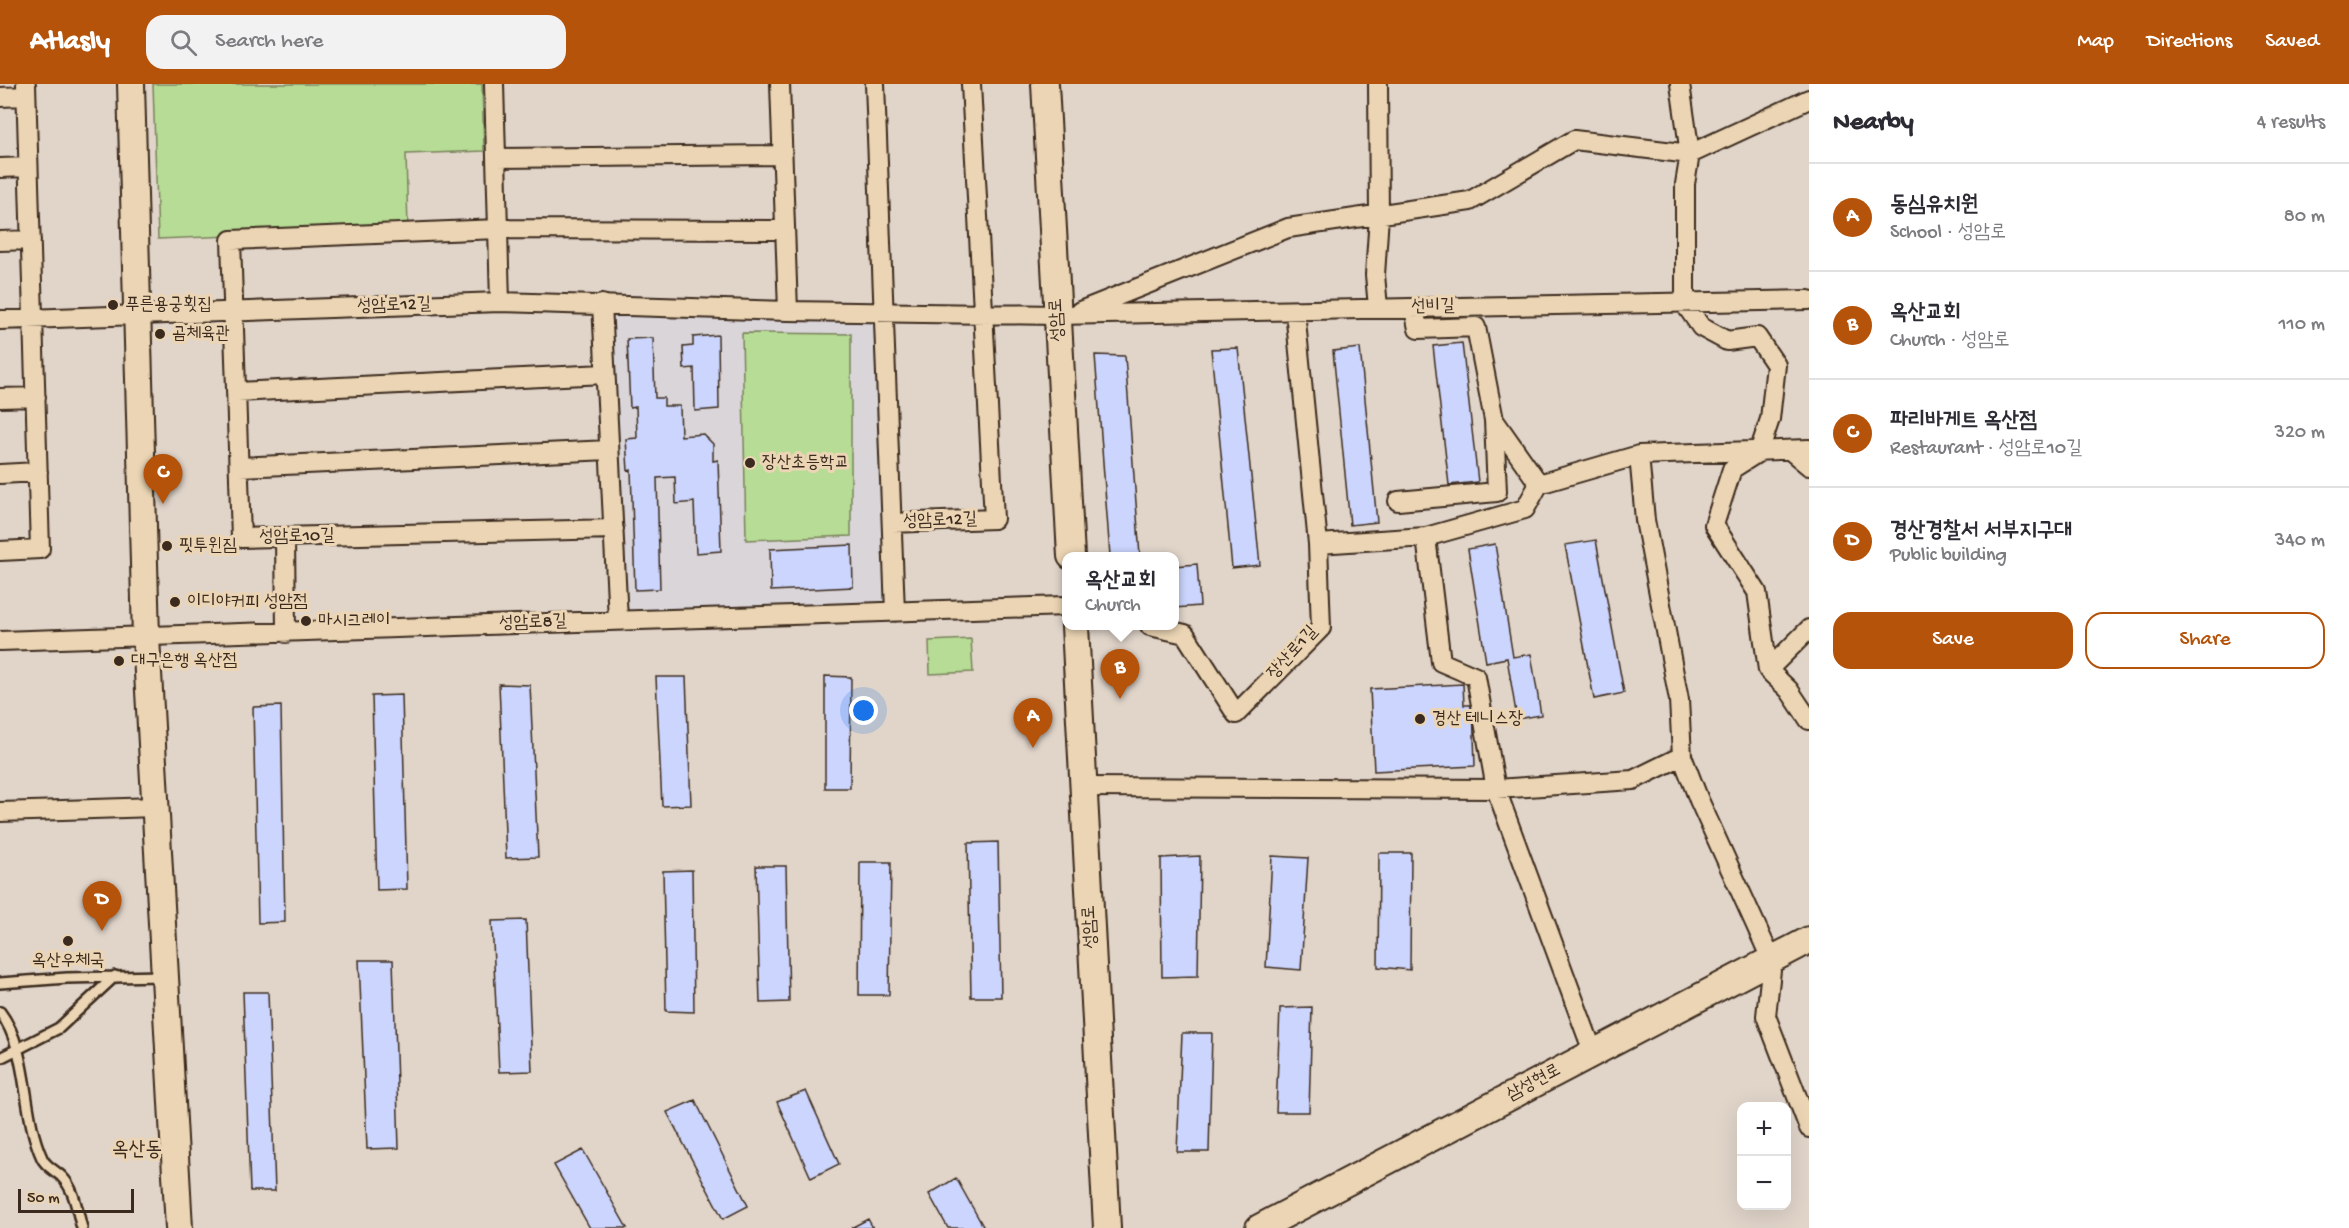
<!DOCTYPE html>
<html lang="en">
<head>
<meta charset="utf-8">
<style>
  :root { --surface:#fff; --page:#f2f2f3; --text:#2b2b33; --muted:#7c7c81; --line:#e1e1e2; --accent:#b45309 }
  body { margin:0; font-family:"Gochi Hand","Poor Story",sans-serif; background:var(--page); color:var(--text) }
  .controls { position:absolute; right:18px; bottom:18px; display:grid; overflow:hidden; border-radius:12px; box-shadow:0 6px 24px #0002 }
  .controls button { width:54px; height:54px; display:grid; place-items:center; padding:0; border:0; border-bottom:2px solid var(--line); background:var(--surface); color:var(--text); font:30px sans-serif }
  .scale { position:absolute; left:18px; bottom:15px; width:116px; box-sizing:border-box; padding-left:6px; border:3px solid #3b2a1e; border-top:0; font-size:16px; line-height:21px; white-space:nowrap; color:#3b2a1e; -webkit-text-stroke:4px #ebd5b4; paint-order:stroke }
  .you { position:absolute; left:864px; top:627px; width:21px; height:21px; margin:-15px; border:4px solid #fff; border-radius:50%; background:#1a73e8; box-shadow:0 0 0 9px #1a73e833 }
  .badge { display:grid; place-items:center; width:39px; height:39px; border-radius:50%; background:var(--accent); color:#fff; font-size:20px; font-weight:700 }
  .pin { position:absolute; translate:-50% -50px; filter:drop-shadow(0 2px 3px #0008) }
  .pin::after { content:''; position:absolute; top:32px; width:21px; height:18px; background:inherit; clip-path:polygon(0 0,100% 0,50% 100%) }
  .popup { position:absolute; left:1062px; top:468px; width:117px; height:78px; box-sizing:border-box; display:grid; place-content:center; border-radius:12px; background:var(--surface); filter:drop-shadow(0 2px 4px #0005); font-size:20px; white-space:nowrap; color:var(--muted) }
  .popup b { font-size:22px; color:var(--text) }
  .popup::after { content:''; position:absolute; left:50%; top:100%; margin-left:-12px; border:12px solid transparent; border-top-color:var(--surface) }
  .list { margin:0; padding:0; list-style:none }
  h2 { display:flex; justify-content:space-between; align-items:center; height:78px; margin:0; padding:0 24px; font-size:26px }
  h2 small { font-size:20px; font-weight:400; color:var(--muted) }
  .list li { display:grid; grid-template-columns:39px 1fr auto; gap:18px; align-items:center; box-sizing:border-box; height:108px; padding:0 24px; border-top:2px solid var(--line) }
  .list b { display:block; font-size:22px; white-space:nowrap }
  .list p { margin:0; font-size:20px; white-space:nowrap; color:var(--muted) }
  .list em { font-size:20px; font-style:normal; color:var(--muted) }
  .actions { display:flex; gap:12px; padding:18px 24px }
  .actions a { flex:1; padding:14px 0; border:2px solid var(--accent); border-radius:18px; text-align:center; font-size:21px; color:var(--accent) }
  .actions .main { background:var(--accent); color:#fff }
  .icon { flex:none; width:33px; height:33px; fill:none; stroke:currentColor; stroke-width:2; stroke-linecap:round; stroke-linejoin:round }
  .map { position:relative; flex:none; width:1809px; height:1144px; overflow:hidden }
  header { display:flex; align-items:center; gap:36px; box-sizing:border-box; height:84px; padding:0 30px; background:var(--accent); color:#fff }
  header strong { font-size:28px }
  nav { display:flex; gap:33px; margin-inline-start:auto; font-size:21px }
  .search { width:420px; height:54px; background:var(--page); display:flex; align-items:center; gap:15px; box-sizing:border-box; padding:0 21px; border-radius:18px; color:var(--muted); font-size:22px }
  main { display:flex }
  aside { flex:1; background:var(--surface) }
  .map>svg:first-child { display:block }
  .built { fill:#dad5d9 }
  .green { fill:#b7dc96; stroke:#79835a; stroke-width:1.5 }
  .building { fill:#cbd5fd; stroke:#3b2a1e; stroke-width:1.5 }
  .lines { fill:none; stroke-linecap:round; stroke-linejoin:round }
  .lane-casing { stroke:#3b2a1e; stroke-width:14 }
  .street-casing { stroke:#3b2a1e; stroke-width:22 }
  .secondary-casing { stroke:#3b2a1e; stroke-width:30 }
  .lane { stroke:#ebd5b4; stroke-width:9 }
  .street { stroke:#ebd5b4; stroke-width:18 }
  .secondary { stroke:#ebd5b4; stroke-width:26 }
  .poi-dot { fill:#3b2a1e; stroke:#ebd5b4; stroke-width:2 }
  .labels { text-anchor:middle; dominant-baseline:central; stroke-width:6; stroke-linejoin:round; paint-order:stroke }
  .poi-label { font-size:18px; fill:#3b2a1e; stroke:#ebd5b4; text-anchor:start }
  .street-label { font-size:18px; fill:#3b2a1e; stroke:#ebd5b4 }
  .quarter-label { font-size:21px; fill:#3b2a1e; stroke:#ebd5b4 }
</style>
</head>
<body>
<header>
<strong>Atlasly</strong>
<div class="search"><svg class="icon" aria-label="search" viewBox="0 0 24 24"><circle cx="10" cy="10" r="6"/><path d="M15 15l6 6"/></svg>Search here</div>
<nav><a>Map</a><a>Directions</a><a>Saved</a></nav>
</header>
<main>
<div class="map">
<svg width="1809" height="1144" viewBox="0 0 1809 1144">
  <rect width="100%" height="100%" fill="#e1d5ca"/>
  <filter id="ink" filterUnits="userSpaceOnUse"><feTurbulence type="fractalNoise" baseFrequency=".0167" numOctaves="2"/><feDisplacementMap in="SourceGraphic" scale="12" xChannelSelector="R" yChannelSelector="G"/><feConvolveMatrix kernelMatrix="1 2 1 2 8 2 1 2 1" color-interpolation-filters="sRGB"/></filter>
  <g filter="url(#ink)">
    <path class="built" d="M602 220 884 229 895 528 618 536Z"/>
    <path class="green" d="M153 0H482L484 67 406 70 408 145 158 155Z
      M742 249 851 250V452L746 456Z
      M971 555 973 588 930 590 929 557Z"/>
    <path class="building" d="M718 251 719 325 695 327 694 284 684 285 683 263 693 262V253Z
      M653 254 655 314H664V322H680L681 352 703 350 713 360V377L718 376 721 467 696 469 694 418 676 420 675 393 657 394 660 505 635 506 631 386 628 387 626 355 637 354 636 323 630 324 627 255Z
      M1462 259 1478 398 1449 401 1433 262Z
      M1238 264 1260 481 1232 484 1211 265Z
      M1360 264 1377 438 1350 441 1333 267Z
      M1095 271 1125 272 1140 472H1110Z
      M1596 456 1624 609 1594 615 1565 461Z
      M1495 460 1513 573 1531 570 1541 631 1517 635 1507 574 1486 578 1468 465Z
      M852 461 853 503 771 507 770 465Z
      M1197 480 1200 522 1174 524V482Z
      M825 592 851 593 850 704H825Z
      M656 593H686L691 721 662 722Z
      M499 600 530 601 538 773 506 774Z
      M1463 600 1464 621H1473L1475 682 1374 687 1370 605Z
      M402 611 407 805 377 806 372 612Z
      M281 622 285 838 258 839 253 623Z
      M998 758 1001 913H971L968 759Z
      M1379 769H1411L1410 886 1378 883Z
      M1200 772 1198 892 1162 893 1161 774Z
      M1272 772 1308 774 1301 886 1266 883Z
      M860 778H891L889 911H859Z
      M756 782H786L789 918 760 919Z
      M692 786 694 928 666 927 663 787Z
      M526 836 532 987 499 988 492 837Z
      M359 876H393L399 1064 367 1065Z
      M243 908H268L275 1107H250Z
      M1312 923 1309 1028H1276L1280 924Z
      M1182 949H1212L1209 1068H1177Z
      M806 1007 839 1080 811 1094 777 1018Z
      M695 1016 748 1122 723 1135 667 1028Z
      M583 1066 627 1144H590L554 1081Z
      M956 1094 984 1144H948L929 1110Z
      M868 1135 873 1144H851Z"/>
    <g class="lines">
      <defs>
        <path id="lane" d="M0 899 67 894 162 892
          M0 928C30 968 21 1029 42 1074 45 1082 56 1087 62 1093 75 1106 77 1127 82 1144
          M0 974 59 944 115 892"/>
        <path id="street" d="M494 0 500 218
          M780 0 788 227
          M875 0 895 528
          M1378 0 1379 132 1375 191 1378 223
          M0 13 26 12
          M1809 15 1690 70 1685 100V220L1701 243 1727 257 1757 253 1776 281 1770 335 1759 368 1732 385 1714 441 1757 508 1768 586 1789 606 1809 636
          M496 74 782 71
          M0 84 28 83
          M0 157 31 156
          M602 220 618 536
          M1080 227 1288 144 1470 117 1574 56 1690 70 1680 0
          M1295 227 1318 460 1426 453 1525 425 1539 400 1639 371 1809 365
          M0 236 500 218 788 227 1057 231 1809 216
          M237 308 605 290
          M0 314 36 313
          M1494 336 1539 400
          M1791 367 1809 382
          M1639 371 1645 436 1679 616 1682 672 1699 716 1772 877 1766 932 1809 1044
          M239 383 609 366
          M0 390 38 388
          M1398 417 1497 408 1494 336 1476 243 1418 245 1414 224
          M892 439 994 435 971 0
          M614 445 241 454 231 156 498 145 785 146
          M285 453 286 549
          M1426 453 1441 578 1476 593 1496 705 1593 968
          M0 467 40 465 26 0
          M1150 542 1185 550 1236 630 1321 544 1318 460
          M0 557 1066 522
          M1768 586 1809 545
          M1083 703 1496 705 1633 696 1682 672
          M0 728 156 723"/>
        <path id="secondary" d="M131 0 146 553 179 1144
          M1045 0 1071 472
          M1075 542 1107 1144
          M1259 1144 1809 856"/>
      </defs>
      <use href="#lane" class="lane-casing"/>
      <use href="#street" class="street-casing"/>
      <use href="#secondary" class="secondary-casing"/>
      <use href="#lane" class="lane"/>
      <use href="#street" class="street"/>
      <use href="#secondary" class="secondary"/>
    </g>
  </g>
  <g class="poi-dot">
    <circle cx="113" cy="221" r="6"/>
    <circle cx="160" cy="250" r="6"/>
    <circle cx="750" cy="379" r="6"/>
    <circle cx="167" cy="462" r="6"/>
    <circle cx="175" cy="518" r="6"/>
    <circle cx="306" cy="537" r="6"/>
    <circle cx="119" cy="577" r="6"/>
    <circle cx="1420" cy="635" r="6"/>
    <circle cx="68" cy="857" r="6"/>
  </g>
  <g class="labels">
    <g class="poi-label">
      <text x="125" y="221">푸른용궁횟집</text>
      <text x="172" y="250">곰체육관</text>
      <text x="762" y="379">장산초등학교</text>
      <text x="179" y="462">핏투윈짐</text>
      <text x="187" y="518">이디야커피 성암점</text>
      <text x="318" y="537">마시그레이</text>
      <text x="131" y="577">대구은행 옥산점</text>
      <text x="1432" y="635">경산 테니스장</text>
      <text x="68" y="877" text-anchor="middle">옥산우체국</text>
    </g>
    <g class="street-label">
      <text transform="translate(394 222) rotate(-2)">성암로12길</text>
      <text transform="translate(1433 223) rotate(-1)">선비길</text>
      <text transform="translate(1058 236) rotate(-93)">성암로</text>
      <text transform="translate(940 437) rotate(-2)">성암로12길</text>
      <text transform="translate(297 453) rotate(-1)">성암로10길</text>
      <text transform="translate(533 539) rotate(-2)">성암로8길</text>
      <text transform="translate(1293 569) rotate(-48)">장산로1길</text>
      <text transform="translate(1091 843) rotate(-93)">성암로</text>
      <text transform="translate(1534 999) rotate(-28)">삼성현로</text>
    </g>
    <g class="quarter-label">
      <text x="137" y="1067">옥산동</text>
    </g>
  </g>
</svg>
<div class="controls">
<button>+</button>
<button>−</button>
</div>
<div class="scale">50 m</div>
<div class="you"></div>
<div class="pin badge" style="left:1033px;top:664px">A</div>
<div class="pin badge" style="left:1120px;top:615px">B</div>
<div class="popup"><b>옥산교회</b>Church</div>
<div class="pin badge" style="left:163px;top:420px">C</div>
<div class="pin badge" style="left:102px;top:847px">D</div>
</div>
<aside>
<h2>Nearby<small>4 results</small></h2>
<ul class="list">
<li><span class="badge">A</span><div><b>동심유치원</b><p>School · 성암로</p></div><em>80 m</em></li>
<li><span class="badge">B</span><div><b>옥산교회</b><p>Church · 성암로</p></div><em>110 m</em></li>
<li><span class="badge">C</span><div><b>파리바게트 옥산점</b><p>Restaurant · 성암로10길</p></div><em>320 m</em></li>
<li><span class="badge">D</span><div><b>경산경찰서 서부지구대</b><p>Public building</p></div><em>340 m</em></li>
</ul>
<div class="actions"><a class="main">Save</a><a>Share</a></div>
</aside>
</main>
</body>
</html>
